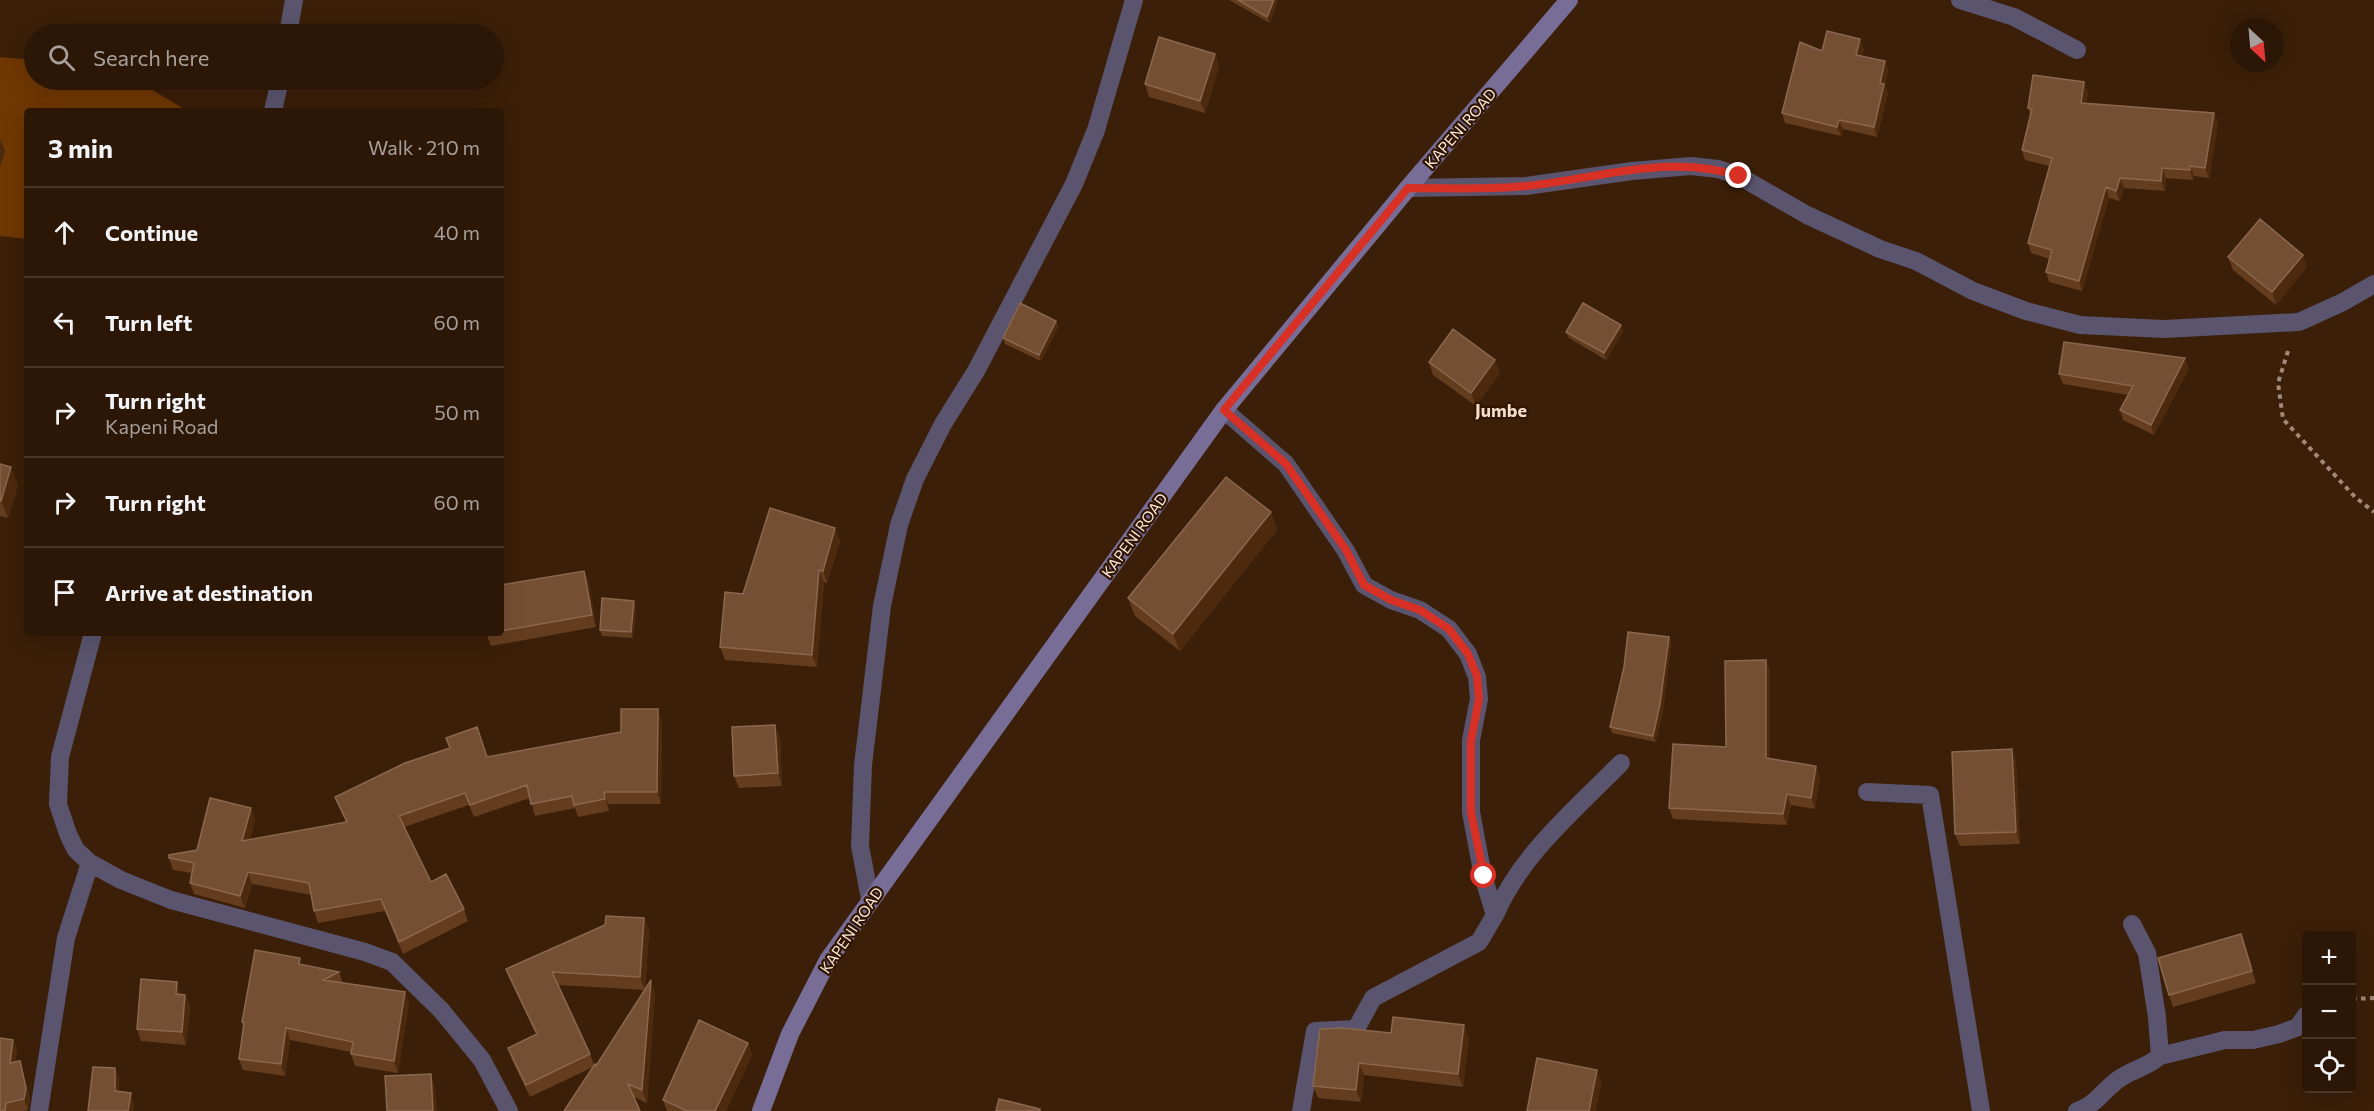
<!DOCTYPE html>
<html lang="en">
<head>
<meta charset="utf-8">
<style>
  :root { --surface:#2c1707; --page:#382415; --text:#f1f3f6; --muted:#a69f9b; --line:#483628 }
  body { margin:0; font-family:Commissioner,sans-serif; background:var(--page); color:var(--text) }
  .controls { position:absolute; right:18px; bottom:18px; display:grid; overflow:hidden; border-radius:6px; box-shadow:0 6px 24px #0002 }
  .controls button { width:54px; height:54px; display:grid; place-items:center; padding:0; border:0; border-bottom:2px solid var(--line); background:var(--surface); color:var(--text); font:30px sans-serif }
  .compass { position:absolute; left:2230px; top:18px; width:54px; height:54px; border-radius:50%; background:var(--surface); box-shadow:0 6px 24px #0002; rotate:154deg }
  .stop { position:absolute; width:18px; height:18px; margin:-14px; border:4px solid #d93025; border-radius:50%; background:#fff }
  .stop.end { background:#d93025; border-color:#fff; box-shadow:0 2px 6px #0008 }
  .list { margin:0; padding:0; list-style:none }
  h2 { display:flex; justify-content:space-between; align-items:center; height:78px; margin:0; padding:0 24px; font-size:26px }
  h2 small { font-size:20px; font-weight:400; color:var(--muted) }
  .list li { display:grid; grid-template-columns:39px 1fr auto; gap:18px; align-items:center; box-sizing:border-box; height:90px; padding:0 24px; border-top:2px solid var(--line) }
  .list b { display:block; font-size:22px; white-space:nowrap }
  .list p { margin:0; font-size:20px; white-space:nowrap; color:var(--muted) }
  .list em { font-size:20px; font-style:normal; color:var(--muted) }
  .icon { flex:none; width:33px; height:33px; fill:none; stroke:currentColor; stroke-width:2; stroke-linecap:round; stroke-linejoin:round }
  .map { position:relative; flex:none; width:2374px; height:1111px; overflow:hidden }
  .search { position:absolute; background:var(--surface); box-shadow:0 6px 24px #0002; left:24px; top:24px; width:480px; height:66px; display:flex; align-items:center; gap:15px; box-sizing:border-box; padding:0 21px; border-radius:33px; color:var(--muted); font-size:22px }
  .panel { position:absolute; background:var(--surface); box-shadow:0 6px 24px #0002; left:24px; top:108px; width:480px; height:528px; border-radius:6px }
  .map>svg:first-child { display:block }
  .green { fill:#6f3703 }
  .lines { fill:none; stroke-linecap:round; stroke-linejoin:round }
  .path { stroke:#a18a79; stroke-width:4; stroke-dasharray:4.5 4.5; stroke-linecap:butt }
  .street { stroke:#5a546e; stroke-width:18 }
  .secondary { stroke:#776d96; stroke-width:18 }
  .wall { fill:#643d1f }
  .shaded-wall { fill:#4d290e }
  .building { fill:#754f33; stroke:#8a674e; stroke-width:1.5 }
  .route { stroke:#d93025; stroke-width:8 }
  .labels { text-anchor:middle; dominant-baseline:central; stroke-width:4.5; stroke-linejoin:round; paint-order:stroke }
  .street-label { font-size:15px; fill:#fbe8db; stroke:#301501 }
  .quarter-label { font-size:18px; font-weight:bold; fill:#f7ddcc; stroke:#301501 }
</style>
</head>
<body>
<div class="map">
<svg width="2374" height="1111" viewBox="0 0 2374 1111">
  <rect width="100%" height="100%" fill="#3b1f09"/>
  <path class="green" d="M0 57 34 60V80H123L140 83 188 111H27V239L0 236Z"/>
  <g class="lines">
    <path class="path" d="M2288 351 2278 383 2283 419 2355 497 2374 512
      M2352 999 2374 998"/>
    <path class="street" d="M1960 0 2014 17 2077 50
      M288 34 294 0
      M273 111 280 80
      M1408 188 1526 186 1632 171 1691 166 1718 169 1739 176 1807 215 1880 249 1916 261 1973 291 2026 311 2080 325 2164 329 2299 322 2343 302 2374 284
      M1224 410 1286 464 1346 551 1364 585 1391 600 1420 610 1449 629 1468 654 1477 677 1479 699 1471 740V812L1483 876 1495 915C1521 854 1576 809 1621 763
      M93 633 60 757 58 804 68 834 76 850 90 863 121 880 171 900 365 952 392 962 441 1010 482 1060 509 1111
      M1867 792 1930 795 1981 1111
      M870 899 860 846 863 765 882 606 899 525 915 479 943 424 976 371 1074 184 1096 130 1134 0
      M2132 924 2147 953 2157 1017 2160 1056 2225 1040H2253L2279 1034 2298 1027 2306 1015
      M39 1111 66 938 90 863
      M1301 1111 1315 1031 1356 1029 1373 998 1479 942 1495 915
      M2077 1111C2097 1105 2105 1087 2122 1077 2136 1068 2146 1068 2160 1056"/>
    <path class="secondary" d="M761 1111 790 1034 828 960 1224 410 1408 188 1569 0"/>
  </g>
  <path class="wall" d="M1229 0H1278L1270 23Z
    M1864 49 1862 56 1885 61 1888 70 1885 86 1888 93 1877 137 1843 129 1841 136 1785 123 1782 113Z
    M1215 54 1219 66 1205 113 1149 97 1145 84Z
    M2084 82 2088 93 2086 103 2214 113 2218 123 2209 178 2194 176 2193 180 2166 178 2165 191 2124 188 2120 201 2109 198 2082 291 2049 282 2046 272 2050 259 2031 253 2028 243 2049 166 2025 160 2022 150 2030 115 2028 108Z
    M2228 257 2307 267 2276 305 2233 270Z
    M1056 321 1058 327 1041 361 1005 344 1003 338Z
    M1621 325 1623 331 1606 360 1569 338 1566 332Z
    M1429 362 1500 373 1476 406 1433 375Z
    M2189 368 2154 435 2123 420 2120 410 2128 395 2063 384 2059 374Z
    M0 464 18 485 8 518 0 516Z
    M1271 512 1277 530 1180 651 1135 616 1128 598Z
    M835 528 840 541 827 583 824 582 817 667 725 660 720 647 743 594Z
    M584 571 589 583 596 627 491 646 486 633H501V585Z
    M634 601 636 607 633 638 602 636 600 630Z
    M1669 637 1671 644 1663 711 1656 742 1612 733 1610 727Z
    M1766 660 1770 671V759L1820 777 1815 809 1791 805 1787 825 1673 819 1669 808 1726 747Z
    M662 721 661 804H608L609 811 578 817 575 808 535 816 530 798 474 817 469 805 404 827 431 882 464 909 468 921 403 954 385 911 318 923 314 911 311 895 252 884 245 908 194 894 190 883 192 873 173 870 169 858 197 850 251 808 255 819 250 840 346 822 335 797 488 757 621 732Z
    M780 737 782 786 739 788 734 776Z
    M2016 761 2020 844 1960 846 1955 834Z
    M644 918 649 931 645 990 558 985 590 1054 594 1065 596 1066 655 993 647 1103 634 1097 593 1067 530 1097 512 1060 508 1048 536 1034 511 982 506 969Z
    M2241 934 2246 947 2256 983 2173 1007 2169 995Z
    M303 965 339 972 343 983 409 1003 398 1073 355 1066 351 1054V1052L290 1040 285 1076 243 1070 239 1059 243 1027 242 1022Z
    M181 995H185L190 1007 186 1045 141 1041 137 1029Z
    M1391 1033 1469 1038 1463 1087 1364 1075 1361 1102 1318 1098 1313 1086Z
    M13 1040 17 1051 15 1062 20 1061 23 1072 30 1099 28 1110 23 1111H0Z
    M748 1043 752 1055 726 1111H667L663 1100Z"/>
  <path class="shaded-wall" d="M1274 0H1278L1270 23 1267 17Z
    M1860 39 1864 49 1860 64 1856 55Z
    M1215 54 1219 66 1205 113 1200 101Z
    M1885 61 1888 70 1885 86 1888 93 1877 137 1874 127 1880 83Z
    M2084 82 2088 93 2084 113 2081 103Z
    M2214 113 2218 123 2209 178 2205 168Z
    M1839 120 1843 129 1841 136 1837 127Z
    M0 139 5 151 0 167Z
    M2190 166 2194 176 2193 180 2190 170Z
    M2162 168 2166 178 2165 191 2161 181Z
    M2120 178 2124 188 2120 201 2116 191Z
    M2106 187 2109 198 2082 291 2079 281Z
    M2303 255 2307 267 2276 305 2272 292Z
    M1056 321 1058 327 1041 361 1039 355Z
    M1621 325 1623 331 1606 360 1604 353Z
    M2185 358 2189 368 2154 435 2151 425Z
    M1495 360 1500 373 1476 406 1471 393Z
    M11 467 18 485 8 518 1 501Z
    M1271 512 1277 530 1180 651 1173 634Z
    M835 528 840 541 827 583 823 571Z
    M819 570 824 582 817 667 812 655Z
    M584 571 589 583 596 627 592 615Z
    M634 601 636 607 633 638 631 632Z
    M1669 637 1671 644 1663 711 1656 742 1653 736Z
    M1766 660 1770 671V769L1766 758Z
    M658 709 662 721 661 804 657 792Z
    M775 725 780 737 782 786 778 773Z
    M2012 749 2016 761 2020 844 2016 832Z
    M1816 766 1820 777 1815 809 1811 798Z
    M604 792 608 804 609 811 605 799Z
    M1787 794 1791 805 1787 825 1783 814Z
    M251 808 255 819 247 853 242 841Z
    M248 872 252 884 245 908 240 896Z
    M644 918 649 931 645 990 640 977Z
    M2241 934 2246 947 2256 983 2252 971Z
    M651 980 655 993 647 1103 642 1090Z
    M177 982 181 995 176 994Z
    M405 992 409 1003 398 1073 394 1061Z
    M185 995 190 1007 186 1045 182 1032Z
    M1464 1025 1469 1038 1463 1087 1458 1074Z
    M286 1028 290 1040 285 1076 281 1064Z
    M13 1040 17 1051 14 1074 10 1063Z
    M748 1043 752 1055 726 1111H715Z
    M20 1061 23 1072 30 1099 28 1110 24 1099Z
    M1359 1063 1364 1075 1361 1102 1356 1090Z
    M115 1068 119 1079V1102L115 1091Z
    M1597 1070 1602 1082 1596 1111H1589Z
    M431 1074 435 1087 437 1111H433Z
    M131 1093 134 1104V1111H128Z"/>
  <path class="building" d="M1238 0H1274L1267 17Z
    M1827 31 1860 39 1856 55 1885 61 1880 83 1884 84 1874 127 1839 120 1837 127 1782 113 1800 42 1822 51Z
    M1159 37 1215 54 1200 101 1145 84Z
    M2033 75 2084 82 2081 103 2214 113 2205 168 2190 166V170L2162 168 2161 181 2120 178 2116 191 2106 187 2079 281 2046 272 2052 250 2028 243 2052 158 2022 150 2032 109 2028 108Z
    M2260 219 2303 255 2272 292 2228 257Z
    M1020 303 1056 321 1039 355 1003 338Z
    M1583 303 1621 325 1604 353 1566 332Z
    M1453 329 1495 360 1471 393 1429 362Z
    M2064 342 2185 358 2151 425 2120 410 2133 386 2059 374Z
    M0 464 11 467 1 501 0 500Z
    M1226 477 1271 512 1173 634 1128 598Z
    M770 508 835 528 823 571 819 570 812 655 720 647 725 592 743 594Z
    M584 571 592 615 501 631V585Z
    M602 598 634 601 631 632 600 630Z
    M1628 632 1669 637 1660 704 1653 736 1610 727 1624 667Z
    M1766 660V758L1816 766 1811 798 1787 794 1783 814 1669 808 1673 744 1726 747 1725 661Z
    M621 709H658L657 792H604L605 799 574 805 572 796 531 804 527 785 470 805 465 793 399 816 431 882 446 874 464 909 399 942 381 899 314 911 309 883 248 872 240 896 190 883 194 863 169 858V855L197 850 210 798 251 808 242 841 347 822 335 797 405 763 450 748 446 738 477 727 487 757 621 732Z
    M775 725 778 773 734 776 732 727Z
    M2012 749 2016 832 1955 834 1952 752Z
    M606 916 644 918 640 977 552 972 590 1054 526 1085 508 1048 537 1034 506 969 605 925Z
    M2241 934 2252 971 2169 995 2158 958Z
    M255 950 300 958 299 964 339 972 323 980 405 992 394 1061 351 1054 353 1042 286 1028 281 1064 239 1059 244 1023 242 1022Z
    M141 979 177 982 176 994 185 995 182 1032 137 1029Z
    M651 980 642 1090 628 1084 640 1111H564L595 1064 596 1066Z
    M1393 1017 1464 1025 1458 1074 1359 1063 1356 1090 1313 1086 1320 1029 1342 1028 1391 1033Z
    M699 1020 748 1043 715 1111H687L663 1100Z
    M0 1038 13 1040 10 1063 20 1061 26 1088 24 1099 6 1103 5 1111H0Z
    M1537 1058 1597 1070 1589 1111H1527Z
    M93 1067 115 1068V1091L131 1093 128 1111H88Z
    M431 1074 433 1111H387L385 1076Z
    M999 1099 1040 1109V1111H996Z"/>
  <g class="lines">
    <path class="route" d="M1484 876 1471 812V741L1479 699 1477 676 1468 654 1449 629 1420 610 1391 600 1364 585 1346 550 1286 464 1224 410 1408 188C1447 188 1488 190 1527 186 1596 179 1670 153 1739 176"/>
  </g>
  <g class="labels">
    <g class="street-label">
      <text transform="translate(1460 128) rotate(-49)">KAPENI ROAD</text>
      <text transform="translate(1134 535) rotate(-54)">KAPENI ROAD</text>
      <text transform="translate(851 930) rotate(-56)">KAPENI ROAD</text>
    </g>
    <g class="quarter-label">
      <text x="1501" y="410">Jumbe</text>
    </g>
  </g>
</svg>
<div class="controls">
<button>+</button>
<button>−</button>
<button><svg class="icon" aria-label="locate" viewBox="0 0 24 24"><circle cx="12" cy="12" r="6"/><path d="M12 2v4M12 18v4M2 12h4M18 12h4"/></svg></button>
</div>
<svg class="compass" viewBox="-18 -18 36 36"><path d="M0-13l5 13h-10z" fill="#e53935"/><path d="M0 13l5-13h-10z" fill="#a69f9b"/></svg>
<div class="stop" style="left:1484px;top:876px"></div>
<div class="stop end" style="left:1739px;top:176px"></div>
<div class="search"><svg class="icon" aria-label="search" viewBox="0 0 24 24"><circle cx="10" cy="10" r="6"/><path d="M15 15l6 6"/></svg>Search here</div>
<section class="panel">
<h2>3 min<small>Walk · 210 m</small></h2>
<ul class="list">
<li><svg class="icon" aria-label="ahead" viewBox="0 0 24 24"><path d="M12 20V5M6 11l6-6 6 6"/></svg><div><b>Continue</b></div><em>40 m</em></li>
<li><svg class="icon" aria-label="left" viewBox="0 0 24 24"><path d="M17 20v-9H6M10 6l-5 5 5 5"/></svg><div><b>Turn left</b></div><em>60 m</em></li>
<li><svg class="icon" aria-label="right" viewBox="0 0 24 24"><path d="M7 20v-9h11M14 6l5 5-5 5"/></svg><div><b>Turn right</b><p>Kapeni Road</p></div><em>50 m</em></li>
<li><svg class="icon" aria-label="right" viewBox="0 0 24 24"><path d="M7 20v-9h11M14 6l5 5-5 5"/></svg><div><b>Turn right</b></div><em>60 m</em></li>
<li><svg class="icon" aria-label="arrive" viewBox="0 0 24 24"><path d="M6 21V4h12l-3 4 3 4H6"/></svg><div><b>Arrive at destination</b></div></li>
</ul>
</section>
</div>
</body>
</html>
